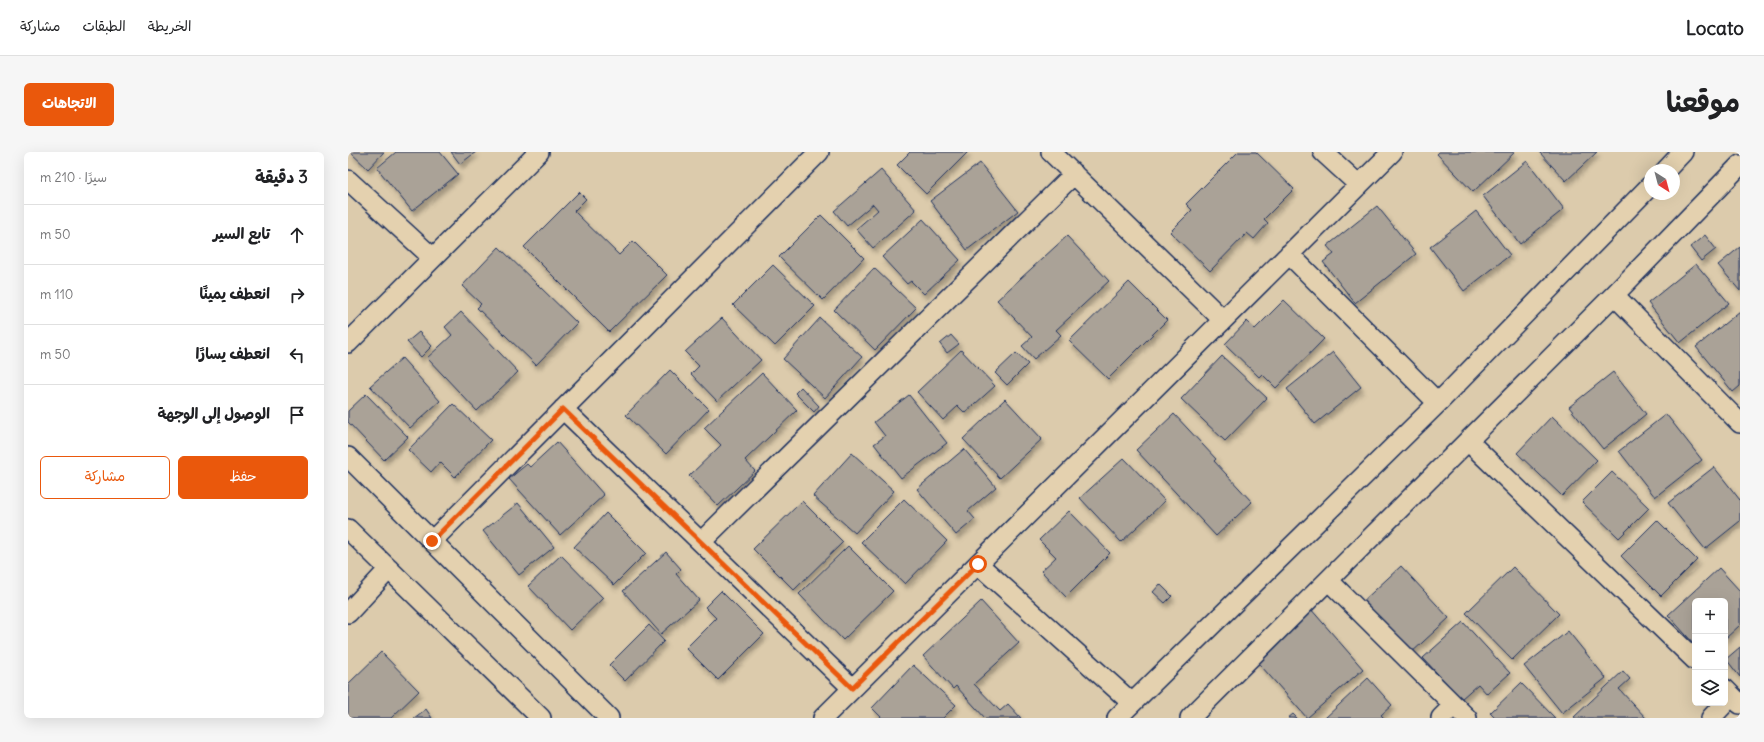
<!DOCTYPE html>
<html lang="ar">
<head>
<meta charset="utf-8">
<style>
  :root { --surface:#fff; --page:#f6f6f6; --text:#202124; --muted:#757577; --line:#e0e0e0; --accent:#ea580c }
  body { margin:0; font-family:Delius,"Playpen Sans Arabic",sans-serif; background:var(--page); color:var(--text); direction:rtl }
  .controls { position:absolute; right:12px; bottom:12px; display:grid; overflow:hidden; border-radius:6px; box-shadow:0 4px 16px #0002 }
  .controls button { width:36px; height:36px; display:grid; place-items:center; padding:0; border:0; border-bottom:1px solid var(--line); background:var(--surface); color:var(--text); font:20px sans-serif }
  .compass { position:absolute; left:1296px; top:12px; width:36px; height:36px; border-radius:50%; background:var(--surface); box-shadow:0 4px 16px #0002; rotate:144deg }
  .stop { position:absolute; width:12px; height:12px; margin:-9px; border:3px solid #ea580c; border-radius:50%; background:#fff }
  .stop.end { background:#ea580c; border-color:#fff; box-shadow:0 1px 4px #0008 }
  .list { margin:0; padding:0; list-style:none }
  h2 { display:flex; justify-content:space-between; align-items:center; height:52px; margin:0; padding:0 16px; font-size:17px }
  h2 small { font-size:13px; font-weight:400; color:var(--muted) }
  .list li { display:grid; grid-template-columns:26px 1fr auto; gap:12px; align-items:center; box-sizing:border-box; height:60px; padding:0 16px; border-top:1px solid var(--line) }
  .list b { display:block; font-size:15px; white-space:nowrap }
  .list em { font-size:13px; font-style:normal; color:var(--muted) }
  .actions { display:flex; gap:8px; padding:12px 16px }
  .actions a { flex:1; padding:9px 0; border:1px solid var(--accent); border-radius:6px; text-align:center; font-size:14px; color:var(--accent) }
  .actions .main { background:var(--accent); color:#fff }
  .icon { flex:none; width:22px; height:22px; fill:none; stroke:currentColor; stroke-width:2; stroke-linecap:round; stroke-linejoin:round }
  .map { position:relative; flex:none; width:1392px; height:566px; overflow:hidden; direction:ltr; border-radius:6px }
  header { display:flex; align-items:center; gap:24px; box-sizing:border-box; height:56px; padding:0 20px; background:var(--surface); border-bottom:1px solid var(--line) }
  header strong { font-size:19px }
  nav { display:flex; gap:22px; margin-inline-start:auto; font-size:14px }
  .intro { display:flex; align-items:center; justify-content:space-between; box-sizing:border-box; height:96px; padding:0 24px }
  h1 { margin:0; font-size:28px }
  .button { padding:10px 18px; border-radius:6px; background:var(--accent); color:#fff; font-size:14px; font-weight:700 }
  main { display:flex; gap:24px; padding:0 24px }
  aside { flex:1; background:var(--surface); border-radius:6px; box-shadow:0 4px 16px #0002 }
  .map>svg:first-child { display:block }
  .building { fill:#aaa297; stroke:#1b2f5e; filter:url(#shadow) }
  .lines { fill:none; stroke-linecap:round; stroke-linejoin:round }
  .minor-casing { stroke:#1b2f5e; stroke-width:22 }
  .minor { stroke:#e4d1af; stroke-width:19 }
  .route { stroke:#ea580c; stroke-width:5 }
</style>
</head>
<body>
<header>
<strong>Locato</strong>
<nav><a>الخريطة</a><a>الطبقات</a><a>مشاركة</a></nav>
</header>
<div class="intro"><h1>موقعنا</h1><a class="button">الاتجاهات</a></div>
<main>
<div class="map">
<svg width="1392" height="566" viewBox="0 0 1392 566">
  <defs>
    <filter id="shadow"><feDropShadow dx="2.5" dy="4.5" stdDeviation="2" flood-color="#0004"/></filter>
  </defs>
  <rect width="100%" height="100%" fill="#dccbac"/>
  <filter id="ink" filterUnits="userSpaceOnUse"><feTurbulence type="fractalNoise" baseFrequency=".025" numOctaves="2"/><feDisplacementMap in="SourceGraphic" scale="8" xChannelSelector="R" yChannelSelector="G"/><feConvolveMatrix kernelMatrix="1 2 1 2 8 2 1 2 1" color-interpolation-filters="sRGB"/></filter>
  <g filter="url(#ink)">
    <path class="building" d="M2 0H36L20 17Z
      M48 0H92L110 22 64 59 29 16Z
      M103 0H128L112 12Z
      M562 0H620L578 42 549 13Z
      M890 0H908L946 37 916 67 920 71 906 87 899 81 862 119 822 80 844 58 838 52Z
      M1091 0H1167L1125 40 1089 2Z
      M1191 0H1249L1218 29Z
      M1179 9 1216 57 1172 92 1135 44Z
      M632 11 670 59 619 98 582 49Z
      M533 18 568 58 525 96 508 77 530 58 525 52 499 74 486 59Z
      M231 40 238 47 226 59 271 103 285 89 319 123 261 180 176 95Z
      M1029 54 1068 102 1007 151 975 110 986 102 979 94Z
      M1128 59 1162 103 1116 139 1082 95Z
      M473 63 516 106 475 148 431 105Z
      M575 67 612 108 576 142 563 129 559 132 534 105Z
      M1357 83 1368 97 1353 109 1342 95Z
      M719 84 761 129 708 178 713 183 686 207 674 194 684 185 649 148Z
      M151 95 229 171 188 213 129 156 133 152 114 134Z
      M1392 95V139L1370 113Z
      M1348 112 1381 151 1332 191 1300 151Z
      M425 113 467 154 427 194 385 153Z
      M526 116 568 156 527 198 486 158Z
      M781 130 819 168 760 227 721 189Z
      M936 148 976 187 928 236 914 222 911 225 877 192 899 169 907 177Z
      M1392 159V234L1385 240 1348 195Z
      M113 160 170 220 129 259 79 206 104 183 97 175Z
      M374 166 413 208 369 249 343 222 351 214 337 200Z
      M472 166 514 205 477 246 435 207Z
      M71 180 84 194 73 205 59 190Z
      M603 183 611 192 599 201 592 192Z
      M613 198 647 234 617 261 610 254 595 268 569 240Z
      M985 200 1013 235 967 272 939 237Z
      M668 201 680 212 659 233 647 221Z
      M874 204 919 246 877 289 833 247Z
      M54 206 92 249 62 276 22 234Z
      M322 218 361 257 318 302 278 263Z
      M1265 220 1298 262 1255 297 1221 255Z
      M414 221 449 258 397 308 407 319 370 354 341 324 373 293 356 276Z
      M453 235 471 254 466 260 447 241Z
      M18 242 60 285 36 308 0 270V259Z
      M561 243 599 291 553 326 526 292 537 284 526 270Z
      M657 247 694 287 652 326 615 287Z
      M105 252 143 288 107 325 92 310 83 320 60 298Z
      M826 262 868 307 866 309 904 350 868 384 788 298Z
      M1318 262 1354 308 1307 345 1271 299Z
      M1204 264 1249 308 1214 344 1169 301Z
      M209 290 256 343 212 383 161 327 179 312 182 315Z
      M616 297 648 335 620 359 627 367 608 383 569 337Z
      M504 301 546 339 507 381 465 344Z
      M776 306 817 349 773 390 732 346Z
      M1366 315 1392 348V369L1357 397 1320 351Z
      M1264 320 1301 356 1271 386 1234 350Z
      M556 347 599 389 557 432 513 390Z
      M454 349 495 390 446 438 405 397Z
      M170 351 206 395 171 423 135 379Z
      M721 359 762 401 718 445 693 419 708 405 691 388Z
      M258 361 298 401 266 433 226 395Z
      M1309 368 1349 408 1313 444 1273 404Z
      M500 394 545 439 495 488 451 442Z
      M318 400 333 417 328 422 351 448 313 482 275 439Z
      M213 403 255 446 222 478 180 434Z
      M1053 414 1101 466 1062 502 1013 451Z
      M1165 415 1211 462 1164 508 1118 461Z
      M1371 416 1392 439V473L1377 487V449H1347V493L1320 463Z
      M812 432 824 444 817 451 805 440Z
      M373 439 416 482 370 528 338 496 368 466 357 455Z
      M633 449 671 491 626 532 652 559 660 552 673 566H637L608 534 605 537 575 504Z
      M962 456 1015 517 959 566 906 506Z
      M1115 470 1162 521 1139 542 1130 532 1113 547 1075 506Z
      M301 473 316 489 277 529 261 513Z
      M1220 479 1258 526 1214 561 1176 514Z
      M1392 495V525L1378 507Z
      M33 500 71 539 43 566H0V532Z
      M565 513 608 553 595 566H534L524 556Z
      M1275 519 1282 527 1271 537 1298 566H1227L1226 565Z
      M1020 526 1044 553 1033 563 1036 566H977Z
      M1173 531 1207 566H1147L1142 561Z
      M78 557 84 566H66Z
      M945 562 949 566H940Z"/>
    <g class="lines">
      <defs>
        <path id="minor" d="M703 0 875 168
          M975 0 1011 33
          M1318 18 1335 0
          M0 28 85 106
          M941 102 1090 251
          M1266 143 1392 271
          M0 191 191 0
          M215 257 504 536
          M1120 289 1347 508
          M0 305 261 566
          M0 377 193 566
          M84 389 471 0
          M353 390 726 22
          M630 412 784 551
          M981 429 1119 566
          M0 461 41 417
          M1377 537 1392 552
          M475 566 1044 0
          M769 566 1090 251 1302 34
          M842 566 1266 143 1392 13
          M1093 566 1106 553
          M1363 566 1377 551"/>
      </defs>
      <use href="#minor" class="minor-casing"/>
      <use href="#minor" class="minor"/>
    </g>
  </g>
  <g class="lines" filter="url(#ink)">
    <path class="route" d="M84 389 215 257 504 536 630 412"/>
  </g>
</svg>
<div class="controls">
<button>+</button>
<button>−</button>
<button><svg class="icon" aria-label="layers" viewBox="0 0 24 24"><path d="M12 4l9 5-9 5-9-5zM3 14l9 5 9-5"/></svg></button>
</div>
<svg class="compass" viewBox="-18 -18 36 36"><path d="M0-13l5 13h-10z" fill="#e53935"/><path d="M0 13l5-13h-10z" fill="#757577"/></svg>
<div class="stop" style="left:630px;top:412px"></div>
<div class="stop end" style="left:84px;top:389px"></div>
</div>
<aside>
<h2>3 دقيقة<small>سيرًا · 210 m</small></h2>
<ul class="list">
<li><svg class="icon" aria-label="ahead" viewBox="0 0 24 24"><path d="M12 20V5M6 11l6-6 6 6"/></svg><div><b>تابع السير</b></div><em>50 m</em></li>
<li><svg class="icon" aria-label="right" viewBox="0 0 24 24"><path d="M7 20v-9h11M14 6l5 5-5 5"/></svg><div><b>انعطف يمينًا</b></div><em>110 m</em></li>
<li><svg class="icon" aria-label="left" viewBox="0 0 24 24"><path d="M17 20v-9H6M10 6l-5 5 5 5"/></svg><div><b>انعطف يسارًا</b></div><em>50 m</em></li>
<li><svg class="icon" aria-label="arrive" viewBox="0 0 24 24"><path d="M6 21V4h12l-3 4 3 4H6"/></svg><div><b>الوصول إلى الوجهة</b></div></li>
</ul>
<div class="actions"><a class="main">حفظ</a><a>مشاركة</a></div>
</aside>
</main>
</body>
</html>
